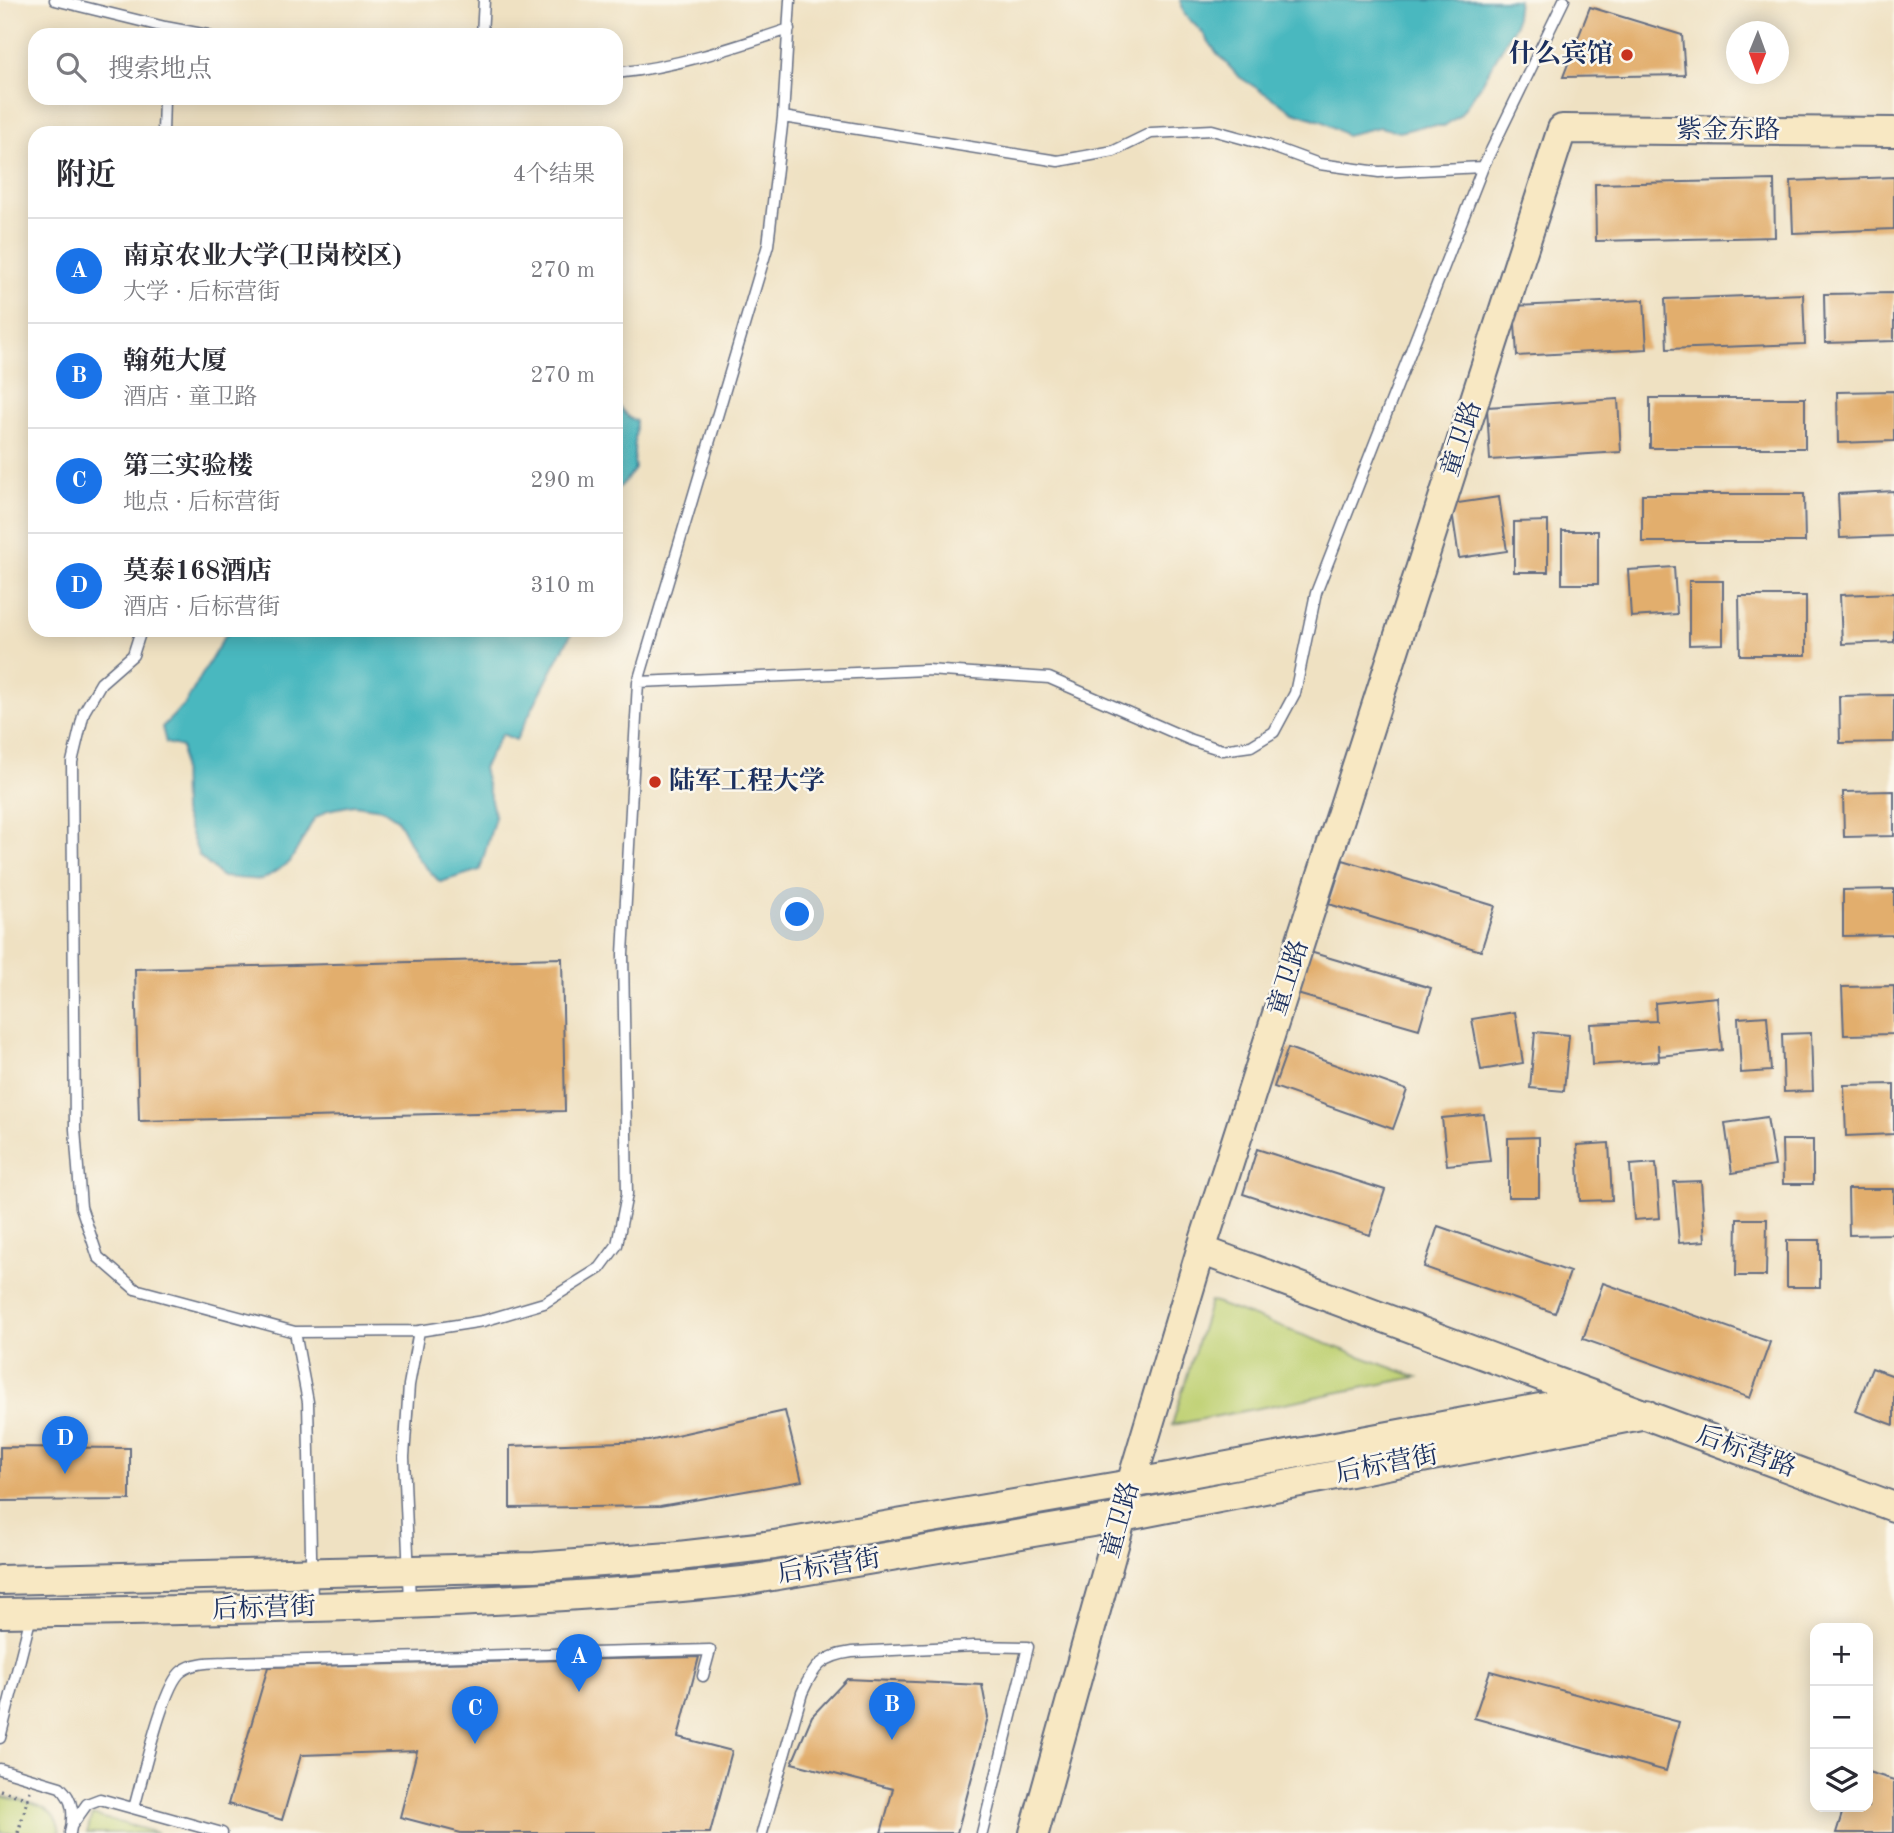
<!DOCTYPE html>
<html lang="zh">
<head>
<meta charset="utf-8">
<style>
  :root { --surface:#fff; --page:#f7f7f7; --text:#2b2b33; --muted:#7c7c81; --line:#e1e1e2; --accent:#1a73e8 }
  body { margin:0; font-family:"Old Standard TT","Noto Serif SC",serif; background:var(--page); color:var(--text) }
  .controls { position:absolute; right:21px; bottom:21px; display:grid; overflow:hidden; border-radius:14px; box-shadow:0 4px 18px #0003 }
  .controls button { width:63px; height:63px; display:grid; place-items:center; padding:0; border:0; border-bottom:2px solid var(--line); background:var(--surface); color:var(--text); font:35px sans-serif }
  .compass { position:absolute; left:1726px; top:21px; width:63px; height:63px; border-radius:50%; background:var(--surface); box-shadow:0 4px 18px #0003; rotate:181deg }
  .you { position:absolute; left:798px; top:915px; width:24px; height:24px; margin:-18px; border:5px solid #fff; border-radius:50%; background:#1a73e8; box-shadow:0 0 0 10px #1a73e833 }
  .badge { display:grid; place-items:center; width:46px; height:46px; border-radius:50%; background:var(--accent); color:#fff; font-size:23px; font-weight:700 }
  .pin { position:absolute; translate:-50% -58px; filter:drop-shadow(0 2px 4px #0008) }
  .pin::after { content:''; position:absolute; top:37px; width:24px; height:21px; background:inherit; clip-path:polygon(0 0,100% 0,50% 100%) }
  .list { margin:0; padding:0; list-style:none }
  h2 { display:flex; justify-content:space-between; align-items:center; height:91px; margin:0; padding:0 28px; font-size:30px }
  h2 small { font-size:23px; font-weight:400; color:var(--muted) }
  .list li { display:grid; grid-template-columns:46px 1fr auto; gap:21px; align-items:center; box-sizing:border-box; height:105px; padding:0 28px; border-top:2px solid var(--line) }
  .list b { display:block; font-size:26px; white-space:nowrap }
  .list p { margin:0; font-size:23px; white-space:nowrap; color:var(--muted) }
  .list em { font-size:23px; font-style:normal; color:var(--muted) }
  .icon { flex:none; width:38px; height:38px; fill:none; stroke:currentColor; stroke-width:2; stroke-linecap:round; stroke-linejoin:round }
  .map { position:relative; flex:none; width:1894px; height:1833px; overflow:hidden }
  .search { position:absolute; background:var(--surface); box-shadow:0 4px 18px #0003; left:28px; top:28px; width:595px; height:77px; display:flex; align-items:center; gap:18px; box-sizing:border-box; padding:0 24px; border-radius:21px; color:var(--muted); font-size:26px }
  .panel { position:absolute; background:var(--surface); box-shadow:0 4px 18px #0003; left:28px; top:126px; width:595px; height:511px; border-radius:21px }
  .map>svg:first-child { display:block }
  .green { fill:#c0d174; stroke:#6e8069; stroke-width:2 }
  .water { fill:#49b8bf; stroke:#32748e; stroke-width:2 }
  .building { fill:#e2ae6d }
  .lines { fill:none; stroke-linecap:round; stroke-linejoin:round }
  .lane-casing { stroke:#656d81; stroke-width:13 }
  .secondary-casing { stroke:#656d81; stroke-width:32 }
  .path { stroke:#656d81; stroke-width:3.5; stroke-dasharray:2 5; stroke-linecap:butt }
  .lane { stroke:#fff; stroke-width:10 }
  .secondary { stroke:#f8e8c3; stroke-width:28 }
  .poi-dot { fill:#c8321e; stroke:#fbf7ec; stroke-width:2.5 }
  .labels { text-anchor:middle; dominant-baseline:central; stroke-width:5; stroke-linejoin:round; paint-order:stroke }
  .poi-label { font-size:26px; font-weight:bold; fill:#1b2f5e; stroke:#fbf7ec; text-anchor:end }
  .street-label { font-size:26px; fill:#1b2f5e; stroke:#fbf7ec }
</style>
</head>
<body>
<div class="map">
<svg width="1894" height="1833" viewBox="0 0 1894 1833">
  <rect width="100%" height="100%" fill="#fbf7ec"/>
  <filter id="ink" filterUnits="userSpaceOnUse"><feTurbulence type="fractalNoise" baseFrequency=".0143" numOctaves="2"/><feDisplacementMap in="SourceGraphic" scale="14" xChannelSelector="R" yChannelSelector="G"/><feConvolveMatrix kernelMatrix="1 2 1 2 8 2 1 2 1" color-interpolation-filters="sRGB"/></filter>
  <filter id="wash" filterUnits="userSpaceOnUse"><feTurbulence type="fractalNoise" baseFrequency=".00686" numOctaves="4" result="noise"/><feDisplacementMap in="SourceGraphic" scale="28" xChannelSelector="R" yChannelSelector="G"/><feGaussianBlur stdDeviation="1.57" result="paint"/><feColorMatrix in="noise" values="0 0 0 0 0 0 0 0 0 0 0 0 0 0 0 0 0 1.4 0 .05"/><feComposite in="paint" operator="in"/></filter>
  <g filter="url(#wash)">
    <rect width="100%" height="100%" fill="#efe1c2"/>
    <path class="green" d="M1210 1301 1417 1377 1172 1425Z
      M0 1796C24 1802 57 1803 60 1833H0Z
      M92 1815 158 1833H87Z"/>
    <path class="water" d="M1180 0H1518L1515 25 1481 85 1460 115 1444 126H1423L1400 132 1379 127 1346 135 1324 122 1294 112 1238 76 1217 53 1202 32 1185 15Z
      M616 404 629 418 636 421C636 437 632 453 635 469L621 486 616 489Z
      M232 630H573L516 740 502 734 483 768 495 817 480 870 440 882 418 859 397 819 382 809 354 805 328 810 314 819 290 862 262 880 222 877 199 856 183 812 182 747 166 743 162 727 185 704 224 637Z"/>
    <g id="blocks">
      <path class="building" d="M1590 7 1682 35 1685 75 1563 77Z
        M1894 177V229L1793 233 1791 181Z
        M1774 180 1775 237 1596 241 1595 184Z
        M1894 293V341L1825 343 1824 294Z
        M1803 294 1805 344 1667 349 1665 299Z
        M1644 300 1647 349 1517 356 1514 306Z
        M1894 391V441L1838 443 1837 392Z
        M1650 398H1805V448H1650Z
        M1618 399 1621 452 1490 460 1487 407Z
        M1894 491V536L1840 538 1838 494Z
        M1642 494H1804L1805 542H1642Z
        M1499 497 1507 551 1459 558 1451 504Z
        M1548 521V572H1514V522Z
        M1562 531H1598V584H1562Z
        M1674 567 1677 614 1631 617 1628 570Z
        M1689 581H1723V644L1689 645Z
        M1894 593V642L1842 644 1840 595Z
        M1739 596H1806V655H1740Z
        M1894 695V742L1840 743 1839 696Z
        M1894 791V836L1844 837 1843 792Z
        M1343 860 1495 906 1481 951 1329 904Z
        M1894 889V935L1843 936V890Z
        M1310 952 1431 988 1419 1029 1297 994Z
        M562 958 565 1111 139 1121 135 969Z
        M1894 986V1034L1844 1035 1842 987Z
        M1717 997 1722 1050 1659 1056 1658 1044 1659 1061 1592 1065 1590 1024 1656 1021 1655 1003Z
        M1515 1012 1523 1063 1481 1070 1472 1019Z
        M1767 1016 1771 1071 1741 1073 1738 1018Z
        M1535 1032 1569 1035 1564 1091 1530 1088Z
        M1811 1033 1813 1091 1784 1092 1782 1034Z
        M1288 1048 1407 1090 1393 1129 1274 1087Z
        M1894 1084V1134L1846 1136 1844 1085Z
        M1484 1114 1490 1161 1447 1165 1442 1118Z
        M1767 1117 1775 1166 1732 1173 1725 1123Z
        M1539 1137V1197H1508V1138Z
        M1782 1140H1813V1184H1783Z
        M1609 1143 1612 1200 1580 1201 1577 1145Z
        M1257 1149 1385 1190 1370 1235 1243 1194Z
        M1656 1163 1660 1218 1634 1220 1630 1165Z
        M1701 1181 1705 1241 1679 1243 1674 1182Z
        M1848 1189H1894V1234L1849 1235Z
        M1737 1219H1767L1766 1276H1736Z
        M1438 1226 1570 1272 1555 1313 1424 1267Z
        M1787 1240H1820V1287H1787Z
        M1603 1283 1770 1342 1750 1398 1583 1339Z
        M1872 1368 1894 1376V1425L1855 1411Z
        M785 1411 802 1481 660 1506 510 1508V1446L649 1441Z
        M0 1447 130 1448V1500L0 1501Z
        M699 1657 678 1737 732 1751 710 1833H461L400 1817 417 1751 301 1755 282 1820 228 1804 268 1667Z
        M1490 1671 1679 1722 1666 1771 1474 1718Z
        M847 1679 982 1685 988 1717 957 1833H881L893 1789 792 1763 812 1716Z
        M1868 1772 1894 1780V1833H1836L1844 1807H1868Z"/>
    </g>
  </g>
  <g filter="url(#ink)">
    <use href="#blocks" fill-opacity="0" stroke="#656d81" stroke-width="2"/>
    <g class="lines">
      <defs>
        <path id="lane" d="M55 0 165 27 208 35
          M482 35 484 0
          M616 73C676 67 732 48 789 29
          M783 117 1058 161 1114 151 1151 133 1212 130 1267 145 1319 164 1379 172 1483 167
          M163 133 164 98
          M141 630 133 655 101 683 84 712 72 762 75 1129 81 1207 98 1257 135 1289 295 1332 308 1402 312 1604
          M638 682 927 670 1049 678 1191 740 1222 750 1251 746 1274 732 1295 693 1316 593 1483 167 1564 0
          M295 1332 419 1331
          M410 1601 404 1457 409 1385 419 1331 483 1321 544 1303 600 1268 617 1245 627 1194 623 954 638 682 768 245 783 117 790 0
          M0 1738 31 1616
          M0 1769 60 1787C74 1800 74 1815 70 1833
          M134 1808C142 1781 163 1684 182 1671 195 1661 214 1663 229 1662L710 1650 703 1676
          M72 1825 87 1804 100 1799 222 1833
          M762 1833 802 1693C814 1666 822 1656 852 1652L974 1646 1028 1647 982 1833"/>
        <path id="secondary" d="M1201 1250 1894 1507
          M0 1580 535 1567 670 1557 774 1545 1131 1484 1599 1397
          M0 1613C248 1609 496 1607 743 1581L1122 1517 1646 1414
          M1034 1833 1131 1484 1201 1250 1562 129 1894 132"/>
      </defs>
      <use href="#lane" class="lane-casing"/>
      <use href="#secondary" class="secondary-casing"/>
      <path class="path" d="M0 1790 28 1799
        M18 1833 30 1791"/>
      <use href="#lane" class="lane"/>
      <use href="#secondary" class="secondary"/>
    </g>
  </g>
  <g class="poi-dot">
    <circle cx="1627" cy="55" r="7"/>
    <circle cx="655" cy="782" r="7"/>
  </g>
  <g class="labels">
    <g class="poi-label">
      <text x="1613" y="55">什么宾馆</text>
      <text x="669" y="782" text-anchor="start">陆军工程大学</text>
    </g>
    <g class="street-label">
      <text x="1728" y="131">紫金东路</text>
      <text transform="translate(1462 439) rotate(-72)">童卫路</text>
      <text transform="translate(1289 978) rotate(-72)">童卫路</text>
      <text transform="translate(1746 1452) rotate(20)">后标营路</text>
      <text transform="translate(1387 1465) rotate(-11)">后标营街</text>
      <text transform="translate(1121 1520) rotate(-74)">童卫路</text>
      <text transform="translate(829 1567) rotate(-9)">后标营街</text>
      <text transform="translate(264 1609) rotate(-2)">后标营街</text>
    </g>
  </g>
</svg>
<div class="controls">
<button>+</button>
<button>−</button>
<button><svg class="icon" aria-label="layers" viewBox="0 0 24 24"><path d="M12 4l9 5-9 5-9-5zM3 14l9 5 9-5"/></svg></button>
</div>
<svg class="compass" viewBox="-18 -18 36 36"><path d="M0-13l5 13h-10z" fill="#e53935"/><path d="M0 13l5-13h-10z" fill="#7c7c81"/></svg>
<div class="you"></div>
<div class="pin badge" style="left:579px;top:1692px">A</div>
<div class="pin badge" style="left:892px;top:1740px">B</div>
<div class="pin badge" style="left:475px;top:1744px">C</div>
<div class="pin badge" style="left:65px;top:1474px">D</div>
<div class="search"><svg class="icon" aria-label="search" viewBox="0 0 24 24"><circle cx="10" cy="10" r="6"/><path d="M15 15l6 6"/></svg>搜索地点</div>
<section class="panel">
<h2>附近<small>4个结果</small></h2>
<ul class="list">
<li><span class="badge">A</span><div><b>南京农业大学(卫岗校区)</b><p>大学 · 后标营街</p></div><em>270 m</em></li>
<li><span class="badge">B</span><div><b>翰苑大厦</b><p>酒店 · 童卫路</p></div><em>270 m</em></li>
<li><span class="badge">C</span><div><b>第三实验楼</b><p>地点 · 后标营街</p></div><em>290 m</em></li>
<li><span class="badge">D</span><div><b>莫泰168酒店</b><p>酒店 · 后标营街</p></div><em>310 m</em></li>
</ul>
</section>
</div>
</body>
</html>
